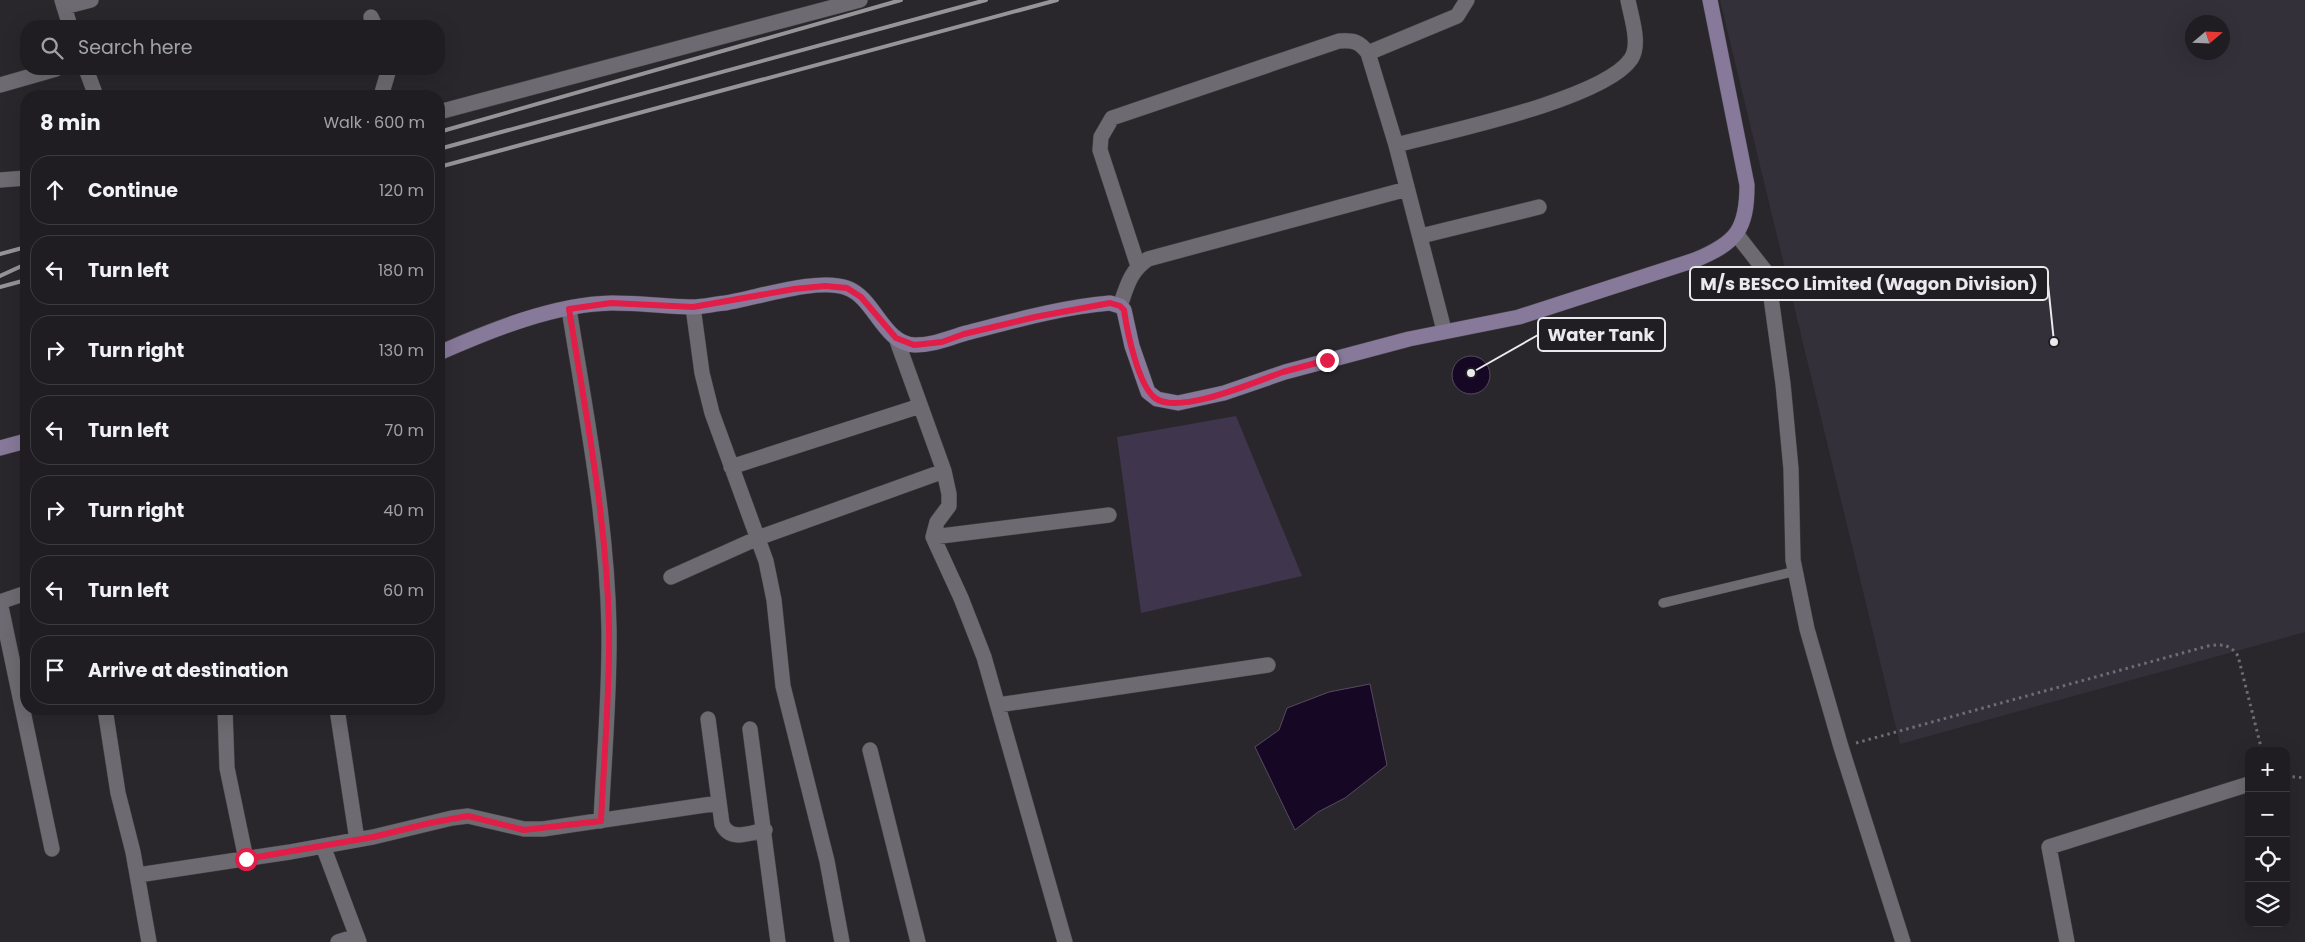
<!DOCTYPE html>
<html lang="en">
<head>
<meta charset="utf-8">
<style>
  :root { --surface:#1f1d21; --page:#2c2a2e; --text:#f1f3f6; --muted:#a1a2a5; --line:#3c3b3f }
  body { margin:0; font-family:Poppins,sans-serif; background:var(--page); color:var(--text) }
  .controls { position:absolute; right:15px; bottom:15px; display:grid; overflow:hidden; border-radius:10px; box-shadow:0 5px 20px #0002 }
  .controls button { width:45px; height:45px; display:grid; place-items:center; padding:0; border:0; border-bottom:1px solid var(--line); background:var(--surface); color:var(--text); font:25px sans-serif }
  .compass { position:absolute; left:2185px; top:15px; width:45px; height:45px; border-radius:50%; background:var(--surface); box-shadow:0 5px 20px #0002; rotate:71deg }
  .stop { position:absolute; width:15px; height:15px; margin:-11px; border:4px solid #e11d48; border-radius:50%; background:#fff }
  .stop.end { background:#e11d48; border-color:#fff; box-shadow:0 1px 5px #0008 }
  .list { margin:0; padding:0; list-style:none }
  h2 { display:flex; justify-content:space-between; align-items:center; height:65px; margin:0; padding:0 20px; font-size:21px }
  h2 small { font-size:16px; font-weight:400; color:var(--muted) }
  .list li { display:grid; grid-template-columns:32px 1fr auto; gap:15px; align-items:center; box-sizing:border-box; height:70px; margin:0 10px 10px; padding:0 10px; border:1px solid var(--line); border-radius:20px }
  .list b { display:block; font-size:19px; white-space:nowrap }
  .list em { font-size:16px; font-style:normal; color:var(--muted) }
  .icon { flex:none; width:28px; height:28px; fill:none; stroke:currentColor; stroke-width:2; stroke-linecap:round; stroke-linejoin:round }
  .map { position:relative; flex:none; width:2305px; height:942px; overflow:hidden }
  .search { position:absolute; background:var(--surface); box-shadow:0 5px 20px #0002; left:20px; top:20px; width:425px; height:55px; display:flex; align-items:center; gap:12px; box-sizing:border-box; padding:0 18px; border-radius:20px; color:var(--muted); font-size:19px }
  .panel { position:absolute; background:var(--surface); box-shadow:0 5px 20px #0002; left:20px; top:90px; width:425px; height:625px; border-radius:20px }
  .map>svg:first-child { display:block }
  .built { fill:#34303a; fill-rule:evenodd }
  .green { fill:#3f354c }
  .water { fill:#160724; stroke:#564b60 }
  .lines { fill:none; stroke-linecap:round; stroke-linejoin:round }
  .lane-casing { stroke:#464449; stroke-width:10 }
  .street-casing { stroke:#464449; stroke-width:16 }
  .secondary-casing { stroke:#464449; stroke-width:16 }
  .path { stroke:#6f6d72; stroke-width:3; stroke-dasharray:2.5 4; stroke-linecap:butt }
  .lane { stroke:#6d6b71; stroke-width:9 }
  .street { stroke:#6d6b71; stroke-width:15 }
  .secondary { stroke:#877999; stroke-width:15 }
  .rail { stroke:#969498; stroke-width:4 }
  .route { stroke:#e11d48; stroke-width:6 }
  .leader { fill:none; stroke:#eae9ec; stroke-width:2 }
  .callout-dot { fill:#eae9ec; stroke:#201d23; stroke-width:2 }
  .callout { fill:#201d23; stroke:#eae9ec; stroke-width:2 }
  .callout-label { font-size:18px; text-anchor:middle; font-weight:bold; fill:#eae9ec }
</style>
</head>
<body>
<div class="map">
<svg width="2305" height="942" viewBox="0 0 2305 942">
  <rect width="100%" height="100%" fill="#29272c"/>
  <path class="built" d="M1720 0H2305V632L1900 744ZM2192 22H2222V52H2192Z"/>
  <path class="green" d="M1236 416 1302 576 1141 613 1117 437Z"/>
  <path class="water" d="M1452 375a19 19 0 1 1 38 0a19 19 0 1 1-38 0Z
    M1370 684 1387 765 1345 798 1318 812 1295 830 1255 747 1279 730 1287 708 1329 692Z"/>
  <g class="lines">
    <defs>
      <path id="lane" d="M1663 603 1796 571"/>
      <path id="street" d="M62 0 70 26
        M64 7 91 0
        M371 17 375 26
        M1368 53 1457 16 1467 0
        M86 69 96 96
        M0 85 56 69
        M381 96 389 69
        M439 112 860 0
        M1396 145C1446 132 1604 99 1631 59 1641 44 1631 17 1628 0
        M0 180 26 178
        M1737 235 1766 272 1770 290 1783 384 1791 469 1793 560 1807 629 1841 747 1903 942
        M1421 236 1539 207
        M1138 266 1100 150 1101 137 1112 118 1339 41C1353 40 1359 41 1368 53L1396 145 1444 330
        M1120 306C1127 286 1130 271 1148 259L1407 189
        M693 307 702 373 712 413 766 561 774 600 783 686 827 861 842 942
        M569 309C586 415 607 521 609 628 610 692 604 757 601 821
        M896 338 944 471 949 494V506L937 522 933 537 961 598 984 657 1065 942
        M731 467 920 406
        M933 537 1109 515
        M671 577 758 538 944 471
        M0 602 52 849
        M0 602 26 593
        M998 705 1268 665
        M105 709 118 793 133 852 149 942
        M225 709 227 768 246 859
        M337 709 357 840
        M708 719 722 824C730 842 749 833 765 830
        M750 729 778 942
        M870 750 918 942
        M323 846 359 942
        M138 875 290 852 373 837 452 818 468 816 524 829H543L719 803
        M338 942 357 936
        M2067 942 2049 847 2249 784"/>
      <path id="secondary" d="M439 353C491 330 555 304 612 303 638 303 665 306 691 307 702 307 714 304 725 303 757 298 818 277 847 288 875 298 883 344 915 345 934 345 949 338 966 333 1013 321 1062 307 1110 303L1120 306 1124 310 1132 346 1148 392 1157 399 1178 403 1224 393 1285 372 1409 339 1519 317 1695 260C1736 243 1747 230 1747 185L1710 0
        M0 448 26 441"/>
    </defs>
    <use href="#lane" class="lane-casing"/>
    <use href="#street" class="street-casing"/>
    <use href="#secondary" class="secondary-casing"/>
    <path class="path" d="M1856 743 2208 646C2222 644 2230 644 2238 656L2262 751
      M2286 776 2305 778"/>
    <use href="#lane" class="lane"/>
    <use href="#street" class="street"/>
    <use href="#secondary" class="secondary"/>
    <path class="rail" d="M439 132 901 0
      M439 149 986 0
      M439 167 1057 0
      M0 254 26 247
      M0 276 26 264
      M0 287 26 280"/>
  </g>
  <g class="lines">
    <path class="route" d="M246 859 373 837 430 823 468 816 524 830 601 821C604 757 610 692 609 628 607 521 586 415 569 309L611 303 693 307 794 289 825 286 847 288 861 297 896 338 914 345 942 342 964 334 1035 317 1110 303 1120 306 1124 310C1127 331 1138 385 1155 398 1179 416 1257 381 1283 372 1298 368 1313 364 1327 360"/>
  </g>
  <path class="leader" d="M2054 342L2048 284M1471 373L1538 335"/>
  <g class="callout-dot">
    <circle cx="2054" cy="342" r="5"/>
    <circle cx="1471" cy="373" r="5"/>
  </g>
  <g class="callout">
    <rect x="1690" y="267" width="358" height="33" rx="5"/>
    <rect x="1538" y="318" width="127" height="33" rx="5"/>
  </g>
  <g class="callout-label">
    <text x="1869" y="290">M/s BESCO Limited (Wagon Division)</text>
    <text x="1601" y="341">Water Tank</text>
  </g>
</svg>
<div class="controls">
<button>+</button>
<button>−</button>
<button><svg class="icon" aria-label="locate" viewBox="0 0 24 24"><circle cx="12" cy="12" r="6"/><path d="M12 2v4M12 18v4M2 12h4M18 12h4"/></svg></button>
<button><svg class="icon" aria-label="layers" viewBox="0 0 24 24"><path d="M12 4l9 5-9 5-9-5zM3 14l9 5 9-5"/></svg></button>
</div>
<svg class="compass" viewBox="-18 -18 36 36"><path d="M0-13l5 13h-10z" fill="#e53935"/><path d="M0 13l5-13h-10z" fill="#a1a2a5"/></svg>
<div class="stop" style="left:246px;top:859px"></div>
<div class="stop end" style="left:1327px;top:360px"></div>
<div class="search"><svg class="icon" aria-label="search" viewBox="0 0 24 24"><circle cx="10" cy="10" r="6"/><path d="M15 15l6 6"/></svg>Search here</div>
<section class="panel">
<h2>8 min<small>Walk · 600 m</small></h2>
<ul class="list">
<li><svg class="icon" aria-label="ahead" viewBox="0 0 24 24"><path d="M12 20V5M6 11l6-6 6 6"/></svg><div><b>Continue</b></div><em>120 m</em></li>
<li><svg class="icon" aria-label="left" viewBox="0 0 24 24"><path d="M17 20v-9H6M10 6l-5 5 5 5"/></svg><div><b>Turn left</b></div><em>180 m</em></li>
<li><svg class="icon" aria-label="right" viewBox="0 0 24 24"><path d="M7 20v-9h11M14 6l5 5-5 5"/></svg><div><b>Turn right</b></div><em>130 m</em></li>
<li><svg class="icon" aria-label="left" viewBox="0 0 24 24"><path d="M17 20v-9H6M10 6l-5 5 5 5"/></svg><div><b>Turn left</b></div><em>70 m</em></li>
<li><svg class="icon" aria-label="right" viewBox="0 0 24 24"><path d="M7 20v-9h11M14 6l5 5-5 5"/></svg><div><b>Turn right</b></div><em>40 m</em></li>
<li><svg class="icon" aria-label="left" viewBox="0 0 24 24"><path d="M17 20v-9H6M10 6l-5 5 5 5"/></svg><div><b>Turn left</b></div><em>60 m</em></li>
<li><svg class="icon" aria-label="arrive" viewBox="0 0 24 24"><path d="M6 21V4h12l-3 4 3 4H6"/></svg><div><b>Arrive at destination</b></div></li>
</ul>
</section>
</div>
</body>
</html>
